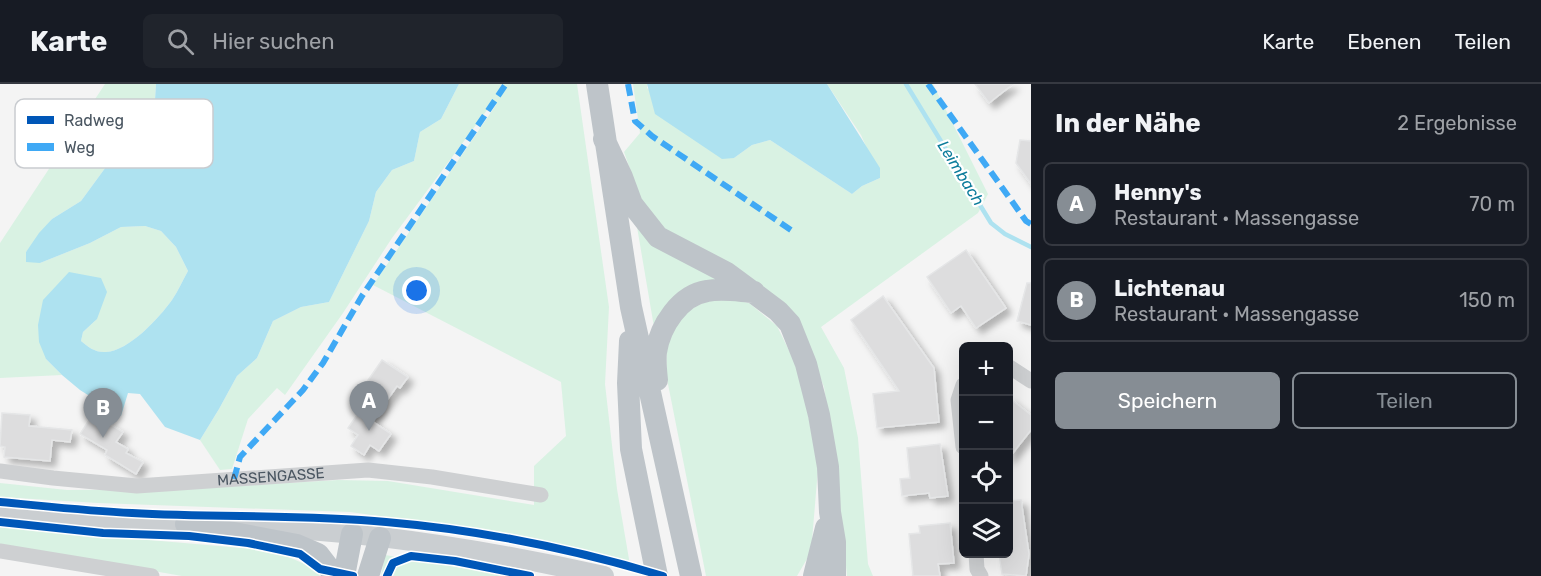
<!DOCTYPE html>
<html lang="de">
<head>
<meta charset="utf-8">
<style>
  :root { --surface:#171b24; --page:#20242c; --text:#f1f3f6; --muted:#9ea1a6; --line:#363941; --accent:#868d94 }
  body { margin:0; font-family:Rubik,sans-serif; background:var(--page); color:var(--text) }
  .controls { position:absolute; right:18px; bottom:18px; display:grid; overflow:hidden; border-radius:9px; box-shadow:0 6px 24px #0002 }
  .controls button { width:54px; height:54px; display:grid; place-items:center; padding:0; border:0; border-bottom:2px solid var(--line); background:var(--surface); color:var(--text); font:30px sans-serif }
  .you { position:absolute; left:417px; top:207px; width:21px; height:21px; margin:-15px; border:4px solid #fff; border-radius:50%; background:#1a73e8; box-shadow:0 0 0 9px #1a73e833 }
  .badge { display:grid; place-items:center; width:39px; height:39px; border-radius:50%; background:var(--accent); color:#fff; font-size:20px; font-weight:700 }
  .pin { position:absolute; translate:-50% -50px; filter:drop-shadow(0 2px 3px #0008) }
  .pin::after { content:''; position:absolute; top:32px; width:21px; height:18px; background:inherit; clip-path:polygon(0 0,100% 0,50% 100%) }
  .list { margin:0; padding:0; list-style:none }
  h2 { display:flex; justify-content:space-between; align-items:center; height:78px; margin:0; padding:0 24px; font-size:26px }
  h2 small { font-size:20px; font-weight:400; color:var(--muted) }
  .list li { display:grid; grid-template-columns:39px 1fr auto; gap:18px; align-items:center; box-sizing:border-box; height:84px; margin:0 12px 12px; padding:0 12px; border:2px solid var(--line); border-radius:9px }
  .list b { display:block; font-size:22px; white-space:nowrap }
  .list p { margin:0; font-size:20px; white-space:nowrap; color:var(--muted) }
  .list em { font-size:20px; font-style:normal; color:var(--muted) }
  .actions { display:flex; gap:12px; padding:18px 24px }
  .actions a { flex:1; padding:14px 0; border:2px solid var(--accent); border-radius:9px; text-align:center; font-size:21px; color:var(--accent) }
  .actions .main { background:var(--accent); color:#fff }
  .icon { flex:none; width:33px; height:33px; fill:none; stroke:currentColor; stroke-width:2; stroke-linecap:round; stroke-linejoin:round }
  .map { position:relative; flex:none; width:1031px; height:492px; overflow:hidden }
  header { display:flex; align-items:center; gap:36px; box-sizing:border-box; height:84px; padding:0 30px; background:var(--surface); border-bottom:2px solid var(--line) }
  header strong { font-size:28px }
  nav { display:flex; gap:33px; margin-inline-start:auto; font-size:21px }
  .search { width:420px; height:54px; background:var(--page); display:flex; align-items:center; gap:15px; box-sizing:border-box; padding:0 21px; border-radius:9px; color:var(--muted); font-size:22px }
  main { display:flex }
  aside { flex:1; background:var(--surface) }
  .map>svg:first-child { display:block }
  .green { fill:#d9f2e3 }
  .water { fill:#aee2f0 }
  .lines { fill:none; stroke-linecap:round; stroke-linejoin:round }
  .stream { stroke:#aee2f0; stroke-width:4.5 }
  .building { fill:#ddddde; stroke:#e5e6e7; stroke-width:1.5; filter:url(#shadow) }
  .minor { stroke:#ced0d2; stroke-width:15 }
  .major { stroke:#caced1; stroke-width:20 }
  .highway { stroke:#bec4c9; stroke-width:22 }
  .quiet { stroke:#3fa9f5; stroke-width:6; stroke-dasharray:12 6; stroke-linecap:butt }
  .cycleway-casing { stroke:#fff; stroke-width:11 }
  .cycleway { stroke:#0057b8; stroke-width:8 }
  .labels { text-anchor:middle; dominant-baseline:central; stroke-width:4.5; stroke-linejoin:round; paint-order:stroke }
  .street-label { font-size:15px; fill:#4a5661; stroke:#fff }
  .water-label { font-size:16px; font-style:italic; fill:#0c7c9b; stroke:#fff }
  .key { fill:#fff; stroke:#c9ccd0; stroke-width:1.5 }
  .key-label { font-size:16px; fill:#4a5661 }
</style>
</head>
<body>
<header>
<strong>Karte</strong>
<div class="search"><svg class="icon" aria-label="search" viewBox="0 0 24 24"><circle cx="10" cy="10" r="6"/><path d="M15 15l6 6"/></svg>Hier suchen</div>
<nav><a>Karte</a><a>Ebenen</a><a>Teilen</a></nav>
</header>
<main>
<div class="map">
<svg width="1031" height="492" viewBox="0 0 1031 492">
  <defs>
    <filter id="shadow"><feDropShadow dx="5.5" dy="5.5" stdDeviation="3" flood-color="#0004"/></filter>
  </defs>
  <rect width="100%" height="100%" fill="#f4f4f4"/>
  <path class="green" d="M105 0H156L155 16 81 117 52 135 26 168 40 179 90 159 121 143 145 142 161 147 176 163 188 187C183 196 178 207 172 216 159 234 129 267 106 268 96 269 88 263 81 257L83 248 97 235 46 275 62 291 0 294V159Z
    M459 0H577L609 223 605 300 617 405 630 481 591 470 473 445 350 428 98 419 0 413V399L67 406 184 405 338 396 388 397 534 421V382L566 352 561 298 373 201 496 21 493 18 392 154 343 229 285 311 277 304 248 335 232 385 220 386 200 356 219 325 237 292 257 274 273 237 301 223 329 218 369 137 376 108 392 86 414 77 420 48 441 35Z
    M633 0H647V4L734 74 752 61 770 56 852 110 862 102 880 94 861 51 827 0H933L988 110 978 129 821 243 844 284 858 354 868 480 873 492H847L838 399 824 303 808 263 663 149 641 116 624 68 640 49Z
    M636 137 731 197 654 243Z
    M722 213 749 219 777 242 801 291 818 385 811 468 797 492H706L667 295C664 248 674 225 722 213Z
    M0 443 275 467 316 485 320 492H182L0 460Z
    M385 471 510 492H381Z"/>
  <path class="water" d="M156 0H459L441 35 420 48 414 77 392 86 376 108 369 137 329 218 301 223 273 237 257 274 237 292 219 325 200 356 165 343 140 310 128 309 121 332 80 306 62 291 46 275 39 258 38 241 43 216 69 188 101 194 107 208 97 235 83 248 81 257C88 263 96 269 106 268 129 267 159 234 172 216 178 207 183 196 188 187L176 163 161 147 145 142 121 143 90 159 40 179 26 178V168L39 149 52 135 81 117 155 16Z
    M647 0H827L880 84V94L862 102 852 110 770 56 752 61 734 74 722 75 655 30Z"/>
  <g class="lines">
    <path class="stream" d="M906 0 991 139 1005 150 1031 163"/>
  </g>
  <path class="building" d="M975 0H1013L989 19Z
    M1020 56 1031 57V100L1016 79Z
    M966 166 1006 224 976 244 961 222 951 229 927 193Z
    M1027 199H1031V241L1017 237Z
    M883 212 934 284 939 338 877 344 873 310 899 307 851 236Z
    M382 276 408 293 400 304 397 302 372 337 391 350 379 367 370 361 364 371 351 362 358 351 348 344 373 308 364 302Z
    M1008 313 1031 331V346L1008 375Z
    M2 329 30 331 29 342 72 346 70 358 52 356 50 377 4 373 5 363 0 362Z
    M93 330 123 348 116 358 128 365 126 369 143 378 136 390 105 371 107 366 80 350Z
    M940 360 948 412 930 414 929 409 902 412 900 395 910 394 907 364Z
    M1021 416 1029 470 1026 492 1002 490 999 470H1008V417Z
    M950 439 954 479 938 480 940 492H913L909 450 920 449 919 442Z"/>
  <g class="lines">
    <g class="minor">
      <path d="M1008 282 1031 297"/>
      <path d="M963 301 958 316 963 363"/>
      <path id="s1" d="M0 387 53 394 137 402 368 386 432 393 541 411"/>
      <path d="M0 467 152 492"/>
      <path d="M976 470 977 485 981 492"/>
    </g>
    <path class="major" d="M0 429 134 439 201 441
      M233 442C358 445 483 465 604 492"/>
    <path class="highway" d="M597 0 631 223 691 492
      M604 55 622 93 632 120 658 153 727 189 778 227 790 240 806 280 819 331 828 383 830 428 835 458V492
      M630 257 628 299 631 365 657 492
      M657 296C656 287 655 277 656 268 660 242 680 211 707 207 722 204 738 207 754 208
      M186 440 297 461 318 470 335 492
      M344 492 352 450
      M368 492 380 454
      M814 492 826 444"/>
    <path class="quiet" d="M628 0 635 37 652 52 791 146
      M928 0 1026 137 1031 140
      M234 395 240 373 303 306 323 279 362 212 506 0"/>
    <defs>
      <path id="cycleway" d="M0 418C44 422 88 427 132 429 216 434 302 430 386 438 480 446 573 465 663 492
        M0 438 103 449 189 452 248 459 300 470 320 485 353 492
        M387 492 393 479 411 472 455 477 530 492"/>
    </defs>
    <use href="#cycleway" class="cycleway-casing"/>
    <use href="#cycleway" class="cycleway"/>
  </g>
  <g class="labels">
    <g class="street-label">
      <text stroke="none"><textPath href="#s1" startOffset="272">MASSENGASSE</textPath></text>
    </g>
    <g class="water-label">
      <text transform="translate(961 89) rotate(58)">Leimbach</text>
    </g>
  </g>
  <rect x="15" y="15" width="198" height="69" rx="9" class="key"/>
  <rect x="27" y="32" width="27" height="8" fill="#0057b8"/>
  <rect x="27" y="59" width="27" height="8" fill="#3fa9f5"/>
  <g class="key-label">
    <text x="64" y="42">Radweg</text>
    <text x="64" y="69">Weg</text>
  </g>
</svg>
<div class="controls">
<button>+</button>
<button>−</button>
<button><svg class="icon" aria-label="locate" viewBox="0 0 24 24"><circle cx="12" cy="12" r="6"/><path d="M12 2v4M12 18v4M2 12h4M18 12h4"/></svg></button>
<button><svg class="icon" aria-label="layers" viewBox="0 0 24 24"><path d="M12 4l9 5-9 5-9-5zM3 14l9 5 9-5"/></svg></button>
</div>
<div class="you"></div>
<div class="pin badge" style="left:369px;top:347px">A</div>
<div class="pin badge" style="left:103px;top:354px">B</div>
</div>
<aside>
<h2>In der Nähe<small>2 Ergebnisse</small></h2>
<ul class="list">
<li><span class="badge">A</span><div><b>Henny's</b><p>Restaurant · Massengasse</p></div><em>70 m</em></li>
<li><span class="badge">B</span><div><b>Lichtenau</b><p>Restaurant · Massengasse</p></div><em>150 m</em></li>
</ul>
<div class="actions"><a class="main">Speichern</a><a>Teilen</a></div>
</aside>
</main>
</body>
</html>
